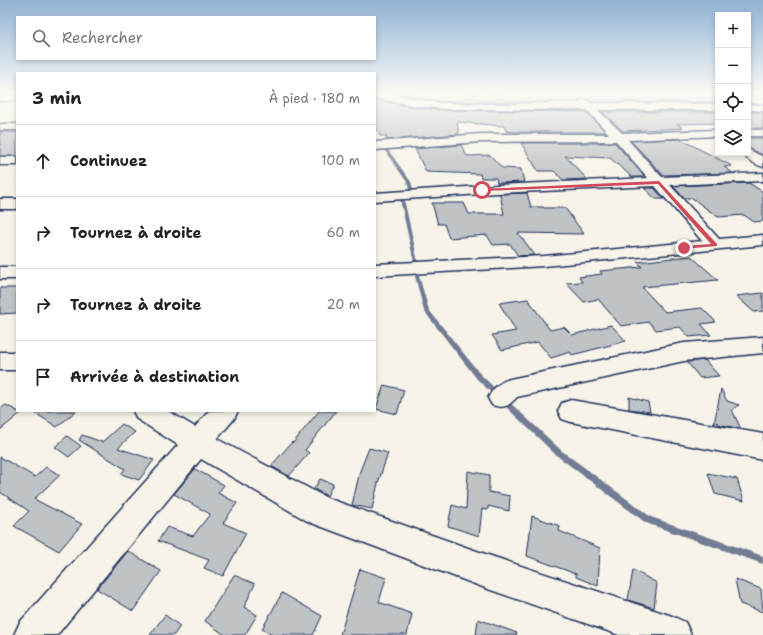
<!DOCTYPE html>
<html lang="fr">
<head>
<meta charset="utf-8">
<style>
  :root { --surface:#fff; --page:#f6f6f6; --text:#222; --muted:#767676; --line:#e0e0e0 }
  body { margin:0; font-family:"Shantell Sans",sans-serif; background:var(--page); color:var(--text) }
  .controls { position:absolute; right:12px; top:12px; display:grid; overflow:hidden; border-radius:0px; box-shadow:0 2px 6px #0003 }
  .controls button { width:36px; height:36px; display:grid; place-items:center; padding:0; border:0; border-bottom:1px solid var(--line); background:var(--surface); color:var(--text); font:20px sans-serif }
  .stop { position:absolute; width:12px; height:12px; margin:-9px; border:3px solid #d1495b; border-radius:50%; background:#fff }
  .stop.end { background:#d1495b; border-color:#fff; box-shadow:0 1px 4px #0008 }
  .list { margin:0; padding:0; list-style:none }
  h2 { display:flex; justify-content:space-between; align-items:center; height:52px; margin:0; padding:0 16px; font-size:17px }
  h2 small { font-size:13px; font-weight:400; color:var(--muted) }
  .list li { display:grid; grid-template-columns:26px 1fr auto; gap:12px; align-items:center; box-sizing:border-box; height:72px; padding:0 16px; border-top:1px solid var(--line) }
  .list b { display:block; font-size:15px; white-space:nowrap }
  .list em { font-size:13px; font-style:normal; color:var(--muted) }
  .icon { flex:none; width:22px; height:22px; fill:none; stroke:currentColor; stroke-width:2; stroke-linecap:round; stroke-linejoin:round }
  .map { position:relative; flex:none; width:763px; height:635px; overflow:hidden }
  .search { position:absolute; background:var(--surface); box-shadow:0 2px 6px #0003; left:16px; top:16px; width:360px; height:44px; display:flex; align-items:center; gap:10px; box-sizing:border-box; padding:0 14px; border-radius:0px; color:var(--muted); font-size:15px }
  .panel { position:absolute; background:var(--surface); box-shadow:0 2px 6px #0003; left:16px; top:72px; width:360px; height:340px; border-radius:0px }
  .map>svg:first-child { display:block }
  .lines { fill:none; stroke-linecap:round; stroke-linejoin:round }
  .stream { fill:#727c95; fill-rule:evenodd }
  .building { fill:#c0c3c5; stroke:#1b2f5e }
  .minor-casing { stroke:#1b2f5e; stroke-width:3 }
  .minor { fill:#f7f3e8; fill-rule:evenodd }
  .route { fill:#d1495b }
</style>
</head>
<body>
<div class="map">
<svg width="763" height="635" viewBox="0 0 763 635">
  <rect width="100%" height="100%" fill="#f7f3e8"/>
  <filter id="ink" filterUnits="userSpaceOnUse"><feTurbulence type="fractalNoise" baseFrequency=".025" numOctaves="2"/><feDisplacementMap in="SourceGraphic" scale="8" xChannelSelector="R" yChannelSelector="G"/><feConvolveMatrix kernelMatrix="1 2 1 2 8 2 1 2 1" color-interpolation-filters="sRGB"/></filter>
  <g filter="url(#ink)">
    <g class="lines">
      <path class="stream" d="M748 93 763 98V100L748 95Z
        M384 147H386L411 182 413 189 412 190 409 189 407 182 383 148Z
        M401 198 404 199 418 262V263H414V262L400 199Z
        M417 274 419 276 429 310 481 375 499 392 500 394 499 396 497 397 495 396 477 379 424 311 415 276Z
        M503 397 505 398 562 451 651 517 763 556V564L646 523 556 455 501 402 500 400 501 398Z"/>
    </g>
    <path class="building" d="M395 93H691L700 98 718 97V102H592L585 98 580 99V102H462L436 101Z
      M375 100 415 107 444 110 586 112 606 132H514L506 131 504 126 457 122 459 134 387 140 386 136H380L375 124Z
      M602 112H718V123L677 124 683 128 623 131Z
      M748 112H763V128H748Z
      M0 132H17V156H0Z
      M748 138H763V155L748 148Z
      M680 139 732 166 724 167 733 173 663 175 631 141Z
      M521 143H615L645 177H632L610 158 565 156 587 179 563 180 554 171H538Z
      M461 145 467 156 490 155 502 168 521 169 524 182 497 183 496 178H481L480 174 426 172 415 149Z
      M749 183 763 192V221L754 222 744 215 718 217 692 198H684L673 186Z
      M644 188H654L664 199H656Z
      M527 193 531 207H543L544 208H565L584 234 518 233 535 255 518 256 510 244 493 245 487 235 449 238 444 224H438L432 203H464L469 214H504L500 194Z
      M691 256 718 280 642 287 665 312 702 308 716 322 701 324 711 335 689 337 680 327 656 330 649 322 621 326 598 299 584 302 566 283 582 282 579 277 602 274 600 271 642 267 637 262Z
      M0 288H17V313L0 314Z
      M763 293V311L754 312 736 296Z
      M528 299 550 330 564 327 572 335 611 325 626 341 572 355 570 352 551 358 538 342 502 350 492 335 516 331 499 303Z
      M705 360 719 376 700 378 687 362Z
      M384 385 404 390 397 414 376 409Z
      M721 389 727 401 739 405 732 410 741 429 718 424 717 422 714 424Z
      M629 397 648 402 650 412 629 409Z
      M6 405 21 413 0 430V409Z
      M32 411H76L57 427Z
      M319 411H336L305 450 309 453 289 476 271 466 292 442 293 443Z
      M122 424 135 432 118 448 154 460 139 480 121 474 125 469 79 440 82 435 102 442Z
      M67 436 81 446 69 457 55 447Z
      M369 448 388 453 378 483 372 509 352 505 360 471Z
      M0 457 35 477 46 467 60 475 34 499 82 524 59 551 14 526 29 511 0 492Z
      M195 469 224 485 218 493 237 503 223 523 246 533 223 576 204 568 209 560 158 541 167 527 193 536 210 514 174 494Z
      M468 471 489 475V492L510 496 509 511 488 506V510L482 509 479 536 448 526 452 505 466 509Z
      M708 473 737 479 744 501 715 494Z
      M320 479 333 484 327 496 314 489Z
      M532 516 560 526 559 531 600 548 598 586 576 577V574L527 556Z
      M128 551 161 571 133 611 97 589Z
      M360 569 386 578 379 602 412 614 407 635H340Z
      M633 570 657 583 654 608 628 600Z
      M234 575 255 584 244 607 257 615 245 635H225L205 621Z
      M735 579 761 589 763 612 740 604Z
      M282 593 322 616 313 635H272L262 629Z
      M165 615 180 626 174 635H150Z
      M478 619 517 633 516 635H476Z"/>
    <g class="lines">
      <defs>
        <path id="minor" d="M375 93C399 93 421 102 445 103 490 105 536 103 581 103V100L585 99 592 103 718 104V110H598L622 133 718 130V136L628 140 662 177 763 173V181L670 185 719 239 763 235V245L544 266 375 276V264L544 256 702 241 655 186 497 193 375 201V193L497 185 648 178 616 141 481 142 375 150V142L481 134H609L587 110 444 109 415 106 375 98Z
          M17 94V100L0 101V95Z
          M748 104 763 105V111L748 110Z
          M0 124H17V130H0Z
          M748 130H763V136H748Z
          M748 149 763 157V167C756 165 746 159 742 153H748Z
          M0 157H17V165H0Z
          M0 199H17V209H0Z
          M0 267H17V279H0Z
          M763 337V353L684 361 517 397C509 406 504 409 492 405L488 398C493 388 499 382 510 379L684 343Z
          M0 352H17V370H0Z
          M571 400 763 434V460L571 422 562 419 558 411 562 403Z
          M133 411H168L195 427 209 411H238L234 419 217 439 327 498 488 555 672 616 685 622 691 635H619L488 589 309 522 201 459 57 635H14L20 622 178 445 137 419Z"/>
      </defs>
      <use href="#minor" class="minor-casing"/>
      <use href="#minor" class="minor"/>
    </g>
  </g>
  <linearGradient id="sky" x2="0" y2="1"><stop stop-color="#90b2d5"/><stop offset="0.51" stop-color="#fbfaf5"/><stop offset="1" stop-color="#fbfaf5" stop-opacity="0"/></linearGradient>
  <rect width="763" height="182" fill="url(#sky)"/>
  <path class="route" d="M659 181 717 244V246L682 249V247L684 246 711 244 658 184 482 191 480 190 482 189Z"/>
</svg>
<div class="controls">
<button>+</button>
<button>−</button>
<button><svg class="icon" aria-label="locate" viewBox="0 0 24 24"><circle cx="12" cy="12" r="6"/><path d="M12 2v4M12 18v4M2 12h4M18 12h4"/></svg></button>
<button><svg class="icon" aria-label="layers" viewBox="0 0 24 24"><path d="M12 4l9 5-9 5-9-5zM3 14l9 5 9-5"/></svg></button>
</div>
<div class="stop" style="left:482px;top:190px"></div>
<div class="stop end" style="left:684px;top:248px"></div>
<div class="search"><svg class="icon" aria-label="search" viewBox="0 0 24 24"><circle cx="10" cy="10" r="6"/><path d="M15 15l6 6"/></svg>Rechercher</div>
<section class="panel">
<h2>3 min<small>À pied · 180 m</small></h2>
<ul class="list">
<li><svg class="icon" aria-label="ahead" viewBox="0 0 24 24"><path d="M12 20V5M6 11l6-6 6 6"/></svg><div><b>Continuez</b></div><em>100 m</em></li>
<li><svg class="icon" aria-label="right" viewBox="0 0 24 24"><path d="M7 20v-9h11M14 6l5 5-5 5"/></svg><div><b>Tournez à droite</b></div><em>60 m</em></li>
<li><svg class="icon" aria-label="right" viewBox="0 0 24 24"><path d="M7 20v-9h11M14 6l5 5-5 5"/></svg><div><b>Tournez à droite</b></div><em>20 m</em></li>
<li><svg class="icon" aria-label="arrive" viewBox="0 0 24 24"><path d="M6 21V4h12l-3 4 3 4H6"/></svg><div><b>Arrivée à destination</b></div></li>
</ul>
</section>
</div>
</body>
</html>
